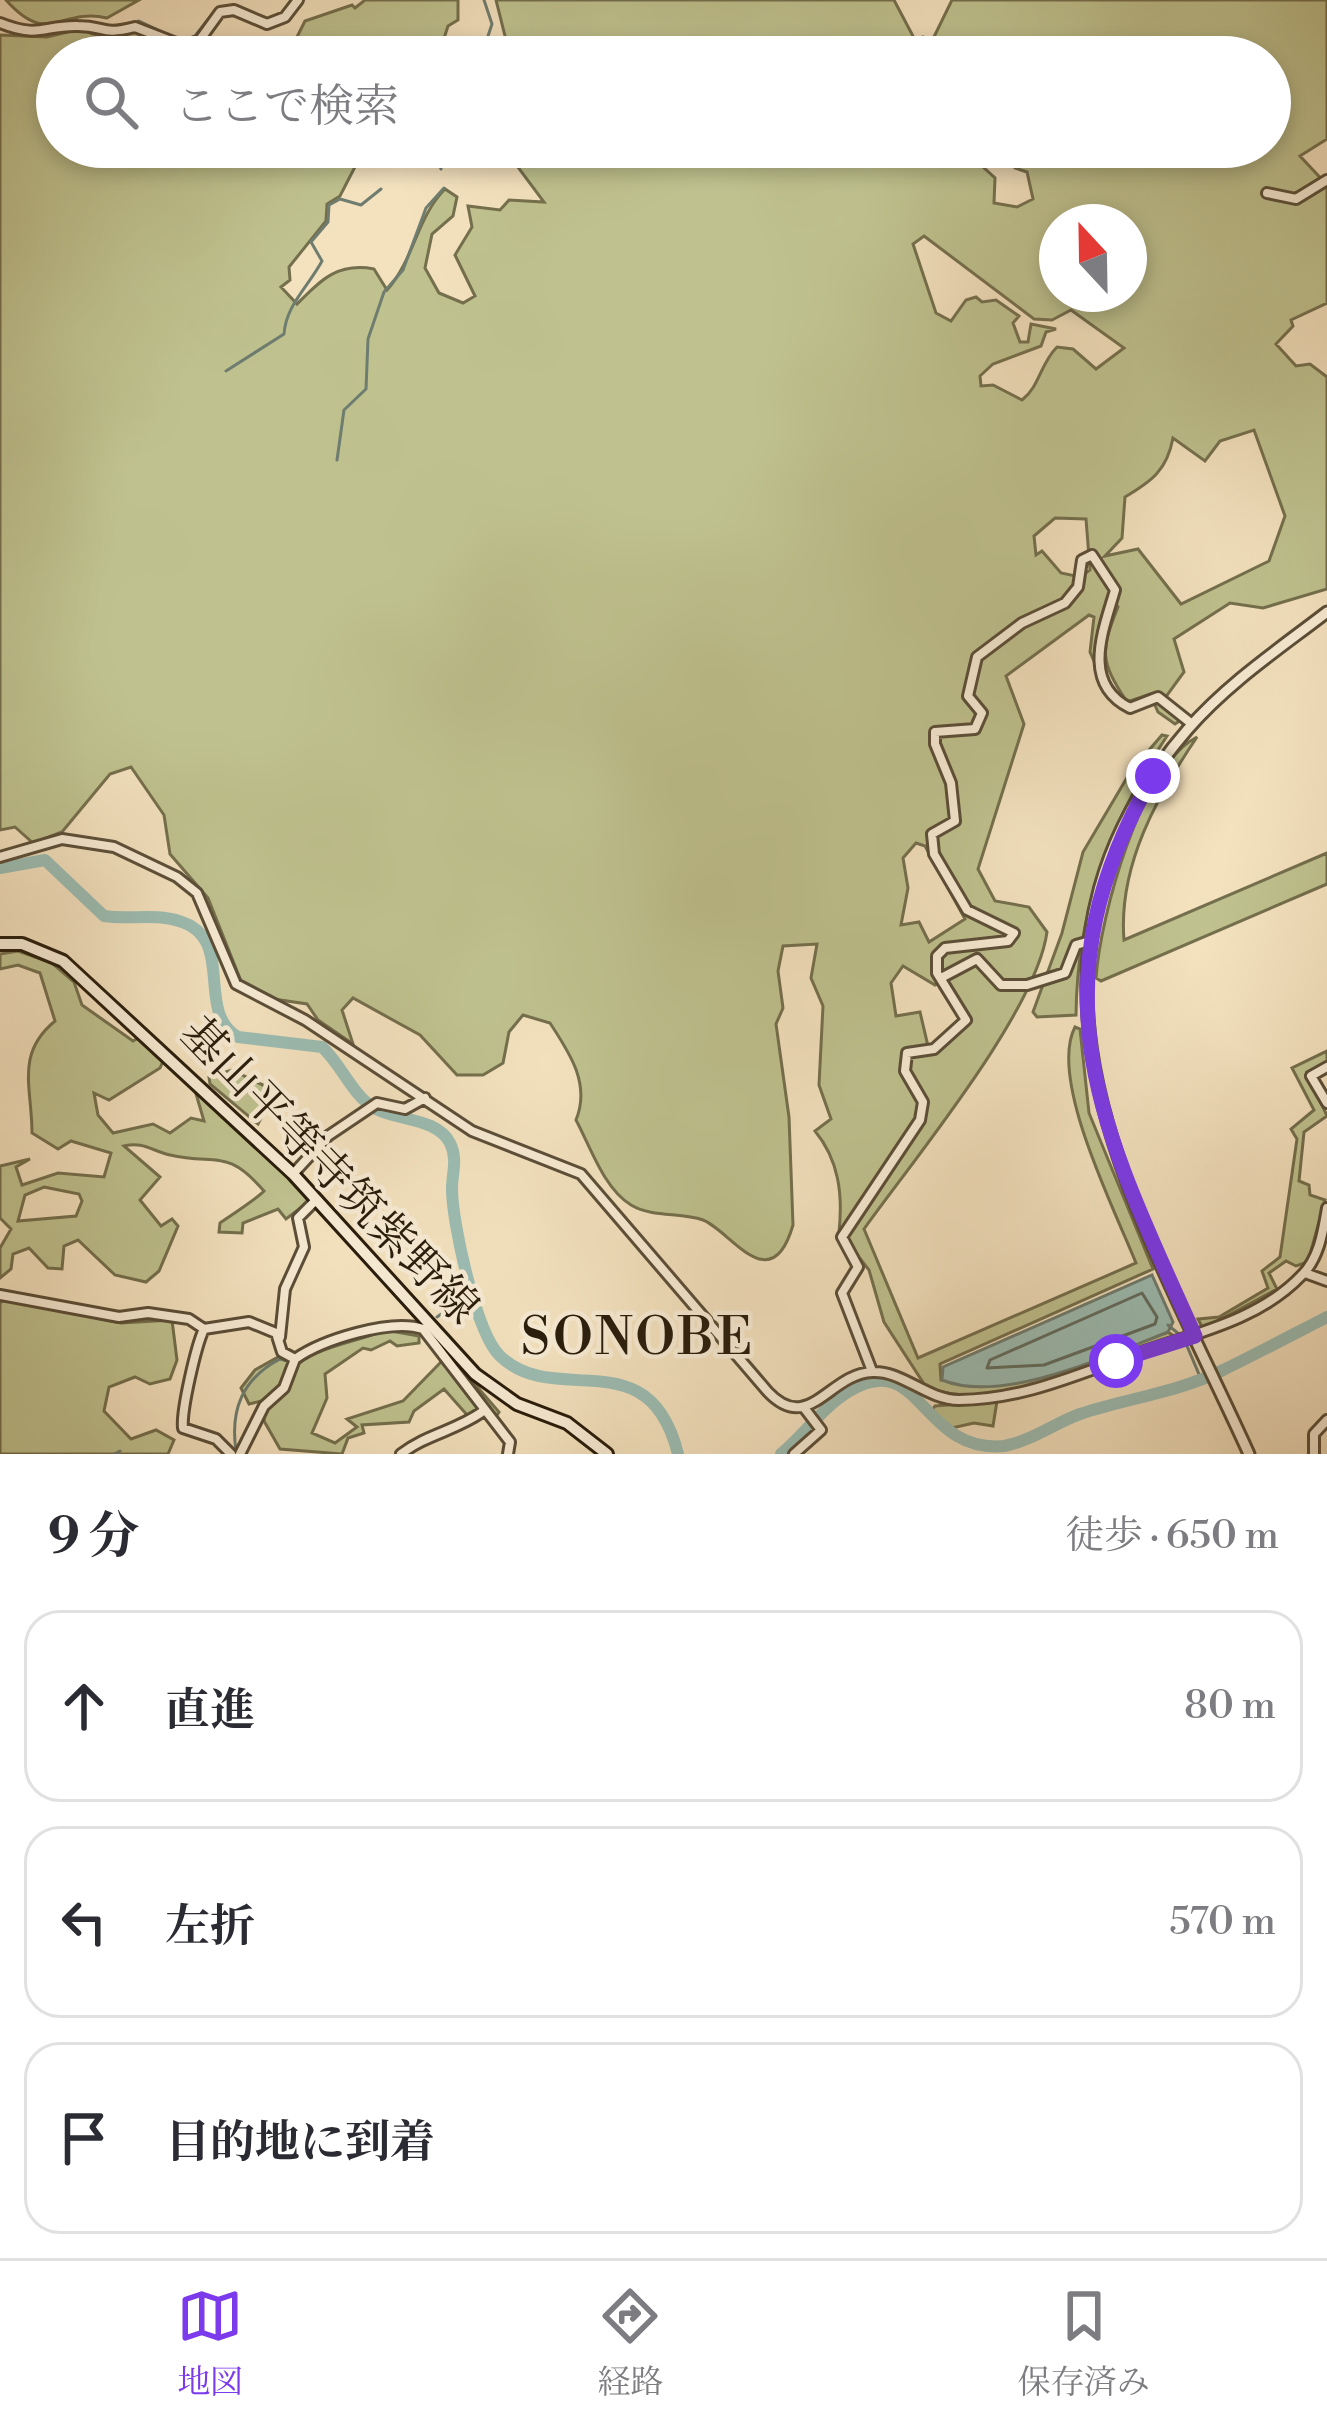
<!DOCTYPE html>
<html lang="ja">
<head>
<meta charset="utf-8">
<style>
  :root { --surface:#fff; --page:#f2f2f3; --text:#2b2b33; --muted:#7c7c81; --line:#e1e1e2; --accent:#7c3aed }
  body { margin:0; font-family:"Libre Bodoni","Noto Serif JP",serif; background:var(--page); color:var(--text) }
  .compass { position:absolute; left:1039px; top:204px; width:108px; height:108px; border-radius:50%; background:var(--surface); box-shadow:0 6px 18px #0003; rotate:338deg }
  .stop { position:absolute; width:36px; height:36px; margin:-27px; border:9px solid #7c3aed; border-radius:50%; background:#fff }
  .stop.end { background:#7c3aed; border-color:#fff; box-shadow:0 3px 12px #0008 }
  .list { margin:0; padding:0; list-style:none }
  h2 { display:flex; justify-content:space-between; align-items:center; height:156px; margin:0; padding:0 48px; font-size:51px }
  h2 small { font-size:39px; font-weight:400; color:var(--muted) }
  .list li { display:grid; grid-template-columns:78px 1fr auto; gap:36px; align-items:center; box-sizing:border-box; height:192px; margin:0 24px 24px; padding:0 24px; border:3px solid var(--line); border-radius:36px }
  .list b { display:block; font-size:45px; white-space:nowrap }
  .list em { font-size:39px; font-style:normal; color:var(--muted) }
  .icon { flex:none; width:66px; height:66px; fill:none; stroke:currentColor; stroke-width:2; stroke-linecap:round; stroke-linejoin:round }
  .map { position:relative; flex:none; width:1327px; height:1454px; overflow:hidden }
  .search { position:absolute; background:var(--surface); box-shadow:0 6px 18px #0003; left:36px; right:36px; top:36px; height:132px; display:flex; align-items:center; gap:30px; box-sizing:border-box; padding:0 42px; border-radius:66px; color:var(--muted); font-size:45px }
  .sheet { height:804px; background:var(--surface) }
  nav { display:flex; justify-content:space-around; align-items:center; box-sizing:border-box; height:168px; border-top:3px solid var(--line); background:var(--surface); font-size:33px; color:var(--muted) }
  nav a { display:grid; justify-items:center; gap:6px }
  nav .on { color:var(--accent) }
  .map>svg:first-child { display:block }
  .green { fill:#bfc28f; stroke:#746f4d; stroke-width:3; fill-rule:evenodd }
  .water { fill:#9cbdb3; stroke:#6e7d70; stroke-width:3 }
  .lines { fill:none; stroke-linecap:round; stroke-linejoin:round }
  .shore { stroke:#626c5f; stroke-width:3 }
  .stream { stroke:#6e7d70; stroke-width:3 }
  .river { stroke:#9cbdb3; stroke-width:12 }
  .minor-casing { stroke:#5b4e38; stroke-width:14 }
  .tertiary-casing { stroke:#5b4e38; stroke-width:15 }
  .secondary-casing { stroke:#281c0b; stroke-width:16 }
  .minor { stroke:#f8ecd5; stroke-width:8 }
  .tertiary { stroke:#f8ecd5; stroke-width:9 }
  .secondary { stroke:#f8ecd5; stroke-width:10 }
  .route { stroke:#7c3aed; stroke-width:15 }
  .labels { text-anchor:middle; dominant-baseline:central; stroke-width:9; stroke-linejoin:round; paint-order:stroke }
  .street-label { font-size:45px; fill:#281c0b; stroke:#f8ecd5 }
  .quarter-label { font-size:51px; letter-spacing:3px; fill:#281c0b; stroke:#f8ecd5 }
</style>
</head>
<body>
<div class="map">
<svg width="1327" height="1454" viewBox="0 0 1327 1454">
  <rect width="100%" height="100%" fill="#f4e2bf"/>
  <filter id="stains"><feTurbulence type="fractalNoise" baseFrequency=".00167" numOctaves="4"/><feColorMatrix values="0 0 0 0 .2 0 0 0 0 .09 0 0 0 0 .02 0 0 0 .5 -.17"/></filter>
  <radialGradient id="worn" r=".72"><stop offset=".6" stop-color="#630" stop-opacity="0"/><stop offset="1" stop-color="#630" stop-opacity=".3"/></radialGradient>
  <path class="green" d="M6 0H139L107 18C59 7 49 48 6 0Z
    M365 0H458V20L448 26 438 57H57V147H414L382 160 359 159 340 196 327 204 326 221 289 267 290 280 281 287 297 304C320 281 337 262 374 269L387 290C414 260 417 217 445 189L457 197 453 216 432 234 425 268 439 293 463 303 475 296 455 255 472 227 468 206 500 210 509 200 544 202 503 147H961L995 178 994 203 1017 207 1033 199 1027 172 1015 168 1001 147H1270V57H502L507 44 496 0H894L915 40 923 37 930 45 952 0H1327V139L1300 156 1327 185V303L1291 320 1293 326 1276 344 1296 366 1310 364 1327 377V589L1263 608 1230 603 1174 639 1184 672 1162 702 1181 720 1175 724 1158 712 1150 694 1127 702C1100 661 1100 652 1118 607L1110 595C1095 627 1092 652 1105 686L1090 652 1094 617 1089 615 1006 676 1024 724 978 869 995 901 1029 907 1047 932C1036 1012 914 1159 864 1229L918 1358 1136 1263C1115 1210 1048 1079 1075 1027L1080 1029 1089 1113 1153 1269 940 1364 941 1380 1046 1377 1168 1332 1177 1338C1106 1364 1000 1416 926 1387L884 1322 869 1270 839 1232C843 1195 839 1160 815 1131L831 1119 819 1085 823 1006 811 978 817 944 783 946 778 971 783 1008 776 1024 789 1117 793 1225C771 1301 730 1230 703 1220 680 1212 653 1218 631 1205 604 1189 590 1146 576 1120 591 1084 569 1052 550 1023L523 1015 509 1032 503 1063 483 1075H457L420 1035 353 998 342 1010 353 1044 318 1020 307 1004 267 998 241 981 208 898 170 854 164 815 131 767 110 774 62 832 33 843 15 827 0 830V35L47 37 80 29 108 40 135 31 188 51 211 48 241 56 264 54 297 37 305 21 352 5 355 8ZM1057 222H1129V294H1057ZM924 236 1034 319 1052 320 1071 310 1124 348 1096 369 1073 349 1057 347C1040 364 1040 386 1022 400L993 385 981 386 980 376 993 364 1041 346 1046 332 1056 329 1031 324 1028 342H1020L1013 323 1019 316 996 300 982 302 976 297 966 300 951 321 936 313 913 244ZM1254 430 1285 516 1269 561 1181 604 1138 549 1105 556 1122 538 1125 497C1152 481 1167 470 1173 438L1205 461 1220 441ZM1055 518 1086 519 1090 570 1080 577 1061 573 1042 551 1036 555 1034 536ZM916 843 925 846 965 919 929 942 919 922 901 925 908 888 903 858ZM903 966 935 985 946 980C974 1017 977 1030 928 1046L920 1012 896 1016 891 983Z
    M1162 735 1167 736C1109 823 1077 911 1076 1015L1037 1017 1033 1012 1062 933 1083 852 1131 771Z
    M1197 737C1157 796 1118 866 1124 940L1327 853V884L1101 981 1096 978C1100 918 1140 766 1197 737Z
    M18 951 52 963 74 982 82 1005 133 1041 140 1037 164 1059 160 1068 109 1100 94 1093 98 1115 113 1133 153 1124 170 1133 191 1118 204 1121 194 1087 311 1200 286 1219 278 1209 243 1223 242 1233 219 1232 220 1223C230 1216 259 1197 264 1191 226 1147 216 1166 170 1155 152 1151 143 1141 124 1146L160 1177 140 1200 161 1226 172 1219 178 1226 159 1271 146 1282 115 1275 78 1240 64 1246 62 1269 48 1268 29 1248 13 1254 11 1269 0 1278V1248L11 1229 0 1218V1166L30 1159 16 1167 22 1185 58 1173 104 1177 111 1153 71 1141 58 1149 32 1133C32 1087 15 1054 55 1021L40 973 18 965 0 969V954ZM44 1187 79 1194 82 1201 76 1216 18 1221 25 1195Z
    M1327 1051V1064L1307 1072 1327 1116 1304 1132 1299 1181 1309 1185 1310 1195 1325 1200 1308 1262 1296 1266 1286 1261 1269 1273 1277 1289 1203 1329 1198 1319 1219 1317 1268 1288 1262 1271 1280 1257 1297 1139 1291 1129 1314 1110 1292 1068Z
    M232 1070 275 1091 258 1124 210 1084 209 1077Z
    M5 1299 121 1323 172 1320 177 1360 170 1379 150 1384 135 1377 109 1387 104 1411 131 1439 156 1430 174 1440 168 1454H0V1303Z
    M385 1330 419 1336V1343L397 1346 390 1341 371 1350 363 1348 325 1374 327 1398 312 1433 335 1443 357 1427 347 1419 403 1401 441 1362 455 1361 499 1412 495 1418 479 1407 468 1416 444 1389 414 1411 409 1422 362 1425 364 1433 348 1438 342 1454 280 1449 264 1421 266 1400 249 1404 241 1388 255 1370 280 1356 298 1364C321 1346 357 1342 385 1330Z
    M997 1401 993 1426 974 1423 952 1428 931 1412 935 1406Z"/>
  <path class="water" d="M1152 1275 1173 1322 1168 1332C1109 1355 1003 1405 942 1380L943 1367Z"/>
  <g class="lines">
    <path class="shore" d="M1142 1293 1157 1317 1155 1324 1044 1365 987 1368 990 1360Z"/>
    <path class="stream" d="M0 19 21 26
      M66 23 86 22
      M122 26 139 21 173 37
      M182 41 195 36 217 8 238 6 250 13
      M481 57 492 24 484 0
      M450 150 454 147
      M437 156 441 169
      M226 371 284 334C286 305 308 287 322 261L311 242 328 222 329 205 340 199 361 205 381 189
      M337 460 344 410 366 389 368 339 384 292 403 270 426 208 444 188
      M437 1317 464 1298 476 1299
      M1168 1325 1180 1335
      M1187 1346 1201 1379
      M323 1349 377 1332
      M236 1451C230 1410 242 1379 280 1359L288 1361
      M114 1454 120 1451"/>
    <path class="river" d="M0 868 45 860 104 916C128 920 155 913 179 921 237 938 194 1012 238 1037L322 1047C342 1065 353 1097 376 1109 399 1121 437 1118 450 1143 458 1159 452 1173 452 1189 452 1222 476 1333 500 1356 556 1410 649 1337 678 1454
      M781 1454C804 1435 822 1408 848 1392 921 1346 920 1454 1004 1446 1031 1441 1055 1423 1080 1414 1125 1399 1178 1392 1221 1371 1256 1354 1292 1335 1327 1317"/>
    <defs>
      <path id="minor" d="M0 23C40 39 43 25 78 26 107 26 100 36 135 27L184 46 199 41 220 12 234 10 267 24 285 17 298 0
        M1267 193 1296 199 1327 180
        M0 857 62 839 114 847 177 877 197 893 236 984 305 1020 472 1131 581 1174 768 1392C809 1435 829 1374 872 1372 902 1370 927 1400 959 1400 1025 1399 1075 1375 1136 1354 1192 1334 1258 1321 1301 1276 1319 1259 1323 1232 1327 1208
        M941 978 977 959 1001 985H1027L1065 973 1076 945 1090 941
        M1327 1067 1311 1076 1327 1103
        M293 1174 328 1136 377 1103 405 1109 425 1098
        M1305 1273 1327 1281
        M0 1295 119 1317 148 1313 189 1319 204 1329 249 1322 276 1333 282 1352 295 1359C322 1340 391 1318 423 1329
        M204 1329C196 1346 181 1411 183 1428L216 1439 231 1454
        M423 1329 510 1442 508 1454
        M280 1337 285 1289 304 1247 298 1218 316 1200
        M872 1371 842 1293 858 1267 842 1237 920 1120 923 1102 905 1071 907 1053 934 1049 966 1020 937 973V956L945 948 1008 941 1014 933 967 910 934 854 932 834 955 821 951 783 935 744V732L975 729 982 713 968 696 977 657 1022 623 1065 603 1078 587 1082 560 1092 555 1115 590C1104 629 1080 683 1130 708L1158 697 1192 724
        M240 1454 264 1406 284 1388 295 1359
        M401 1454C427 1434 455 1431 482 1412
        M794 1454 821 1430 805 1409
        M1314 1454V1434L1327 1420"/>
      <path id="tertiary" d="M1249 1454C1141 1215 979 970 1188 729 1228 683 1279 649 1327 612"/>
      <path id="secondary" d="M0 944H22L63 961 293 1174 475 1374 517 1404 567 1423 607 1454"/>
    </defs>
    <use href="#minor" class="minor-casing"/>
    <use href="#tertiary" class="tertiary-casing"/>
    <use href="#secondary" class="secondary-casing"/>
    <use href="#minor" class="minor"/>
    <use href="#tertiary" class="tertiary"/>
    <use href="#secondary" class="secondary"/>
  </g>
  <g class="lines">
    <path class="route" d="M1116 1361 1195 1336C1102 1129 1029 993 1153 776"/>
  </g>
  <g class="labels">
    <g class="street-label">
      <text transform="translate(329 1171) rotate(46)">基山平等寺筑紫野線</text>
    </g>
    <g class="quarter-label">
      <text x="638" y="1339">SONOBE</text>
    </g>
  </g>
  <rect width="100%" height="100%" filter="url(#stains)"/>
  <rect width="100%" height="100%" fill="url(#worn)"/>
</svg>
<svg class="compass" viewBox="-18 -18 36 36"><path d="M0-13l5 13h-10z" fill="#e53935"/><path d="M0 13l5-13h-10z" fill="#7c7c81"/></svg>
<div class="stop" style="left:1116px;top:1361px"></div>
<div class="stop end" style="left:1153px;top:776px"></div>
<div class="search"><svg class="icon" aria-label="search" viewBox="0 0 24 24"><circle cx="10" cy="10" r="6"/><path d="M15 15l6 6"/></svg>ここで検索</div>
</div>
<section class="sheet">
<h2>9 分<small>徒歩 · 650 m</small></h2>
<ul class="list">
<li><svg class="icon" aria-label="ahead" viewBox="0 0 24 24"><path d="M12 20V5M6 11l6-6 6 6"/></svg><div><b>直進</b></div><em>80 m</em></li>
<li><svg class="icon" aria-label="left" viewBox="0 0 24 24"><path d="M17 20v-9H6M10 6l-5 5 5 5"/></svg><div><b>左折</b></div><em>570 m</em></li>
<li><svg class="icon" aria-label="arrive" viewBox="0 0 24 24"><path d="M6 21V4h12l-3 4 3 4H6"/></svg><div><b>目的地に到着</b></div></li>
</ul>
</section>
<nav>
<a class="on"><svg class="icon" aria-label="map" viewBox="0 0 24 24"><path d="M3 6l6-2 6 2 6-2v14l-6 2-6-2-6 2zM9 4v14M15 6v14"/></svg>地図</a>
<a><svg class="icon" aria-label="directions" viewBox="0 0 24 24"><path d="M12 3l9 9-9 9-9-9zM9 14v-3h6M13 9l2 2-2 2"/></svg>経路</a>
<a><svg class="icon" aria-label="saved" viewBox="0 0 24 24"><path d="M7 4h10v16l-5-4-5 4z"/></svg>保存済み</a>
</nav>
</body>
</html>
